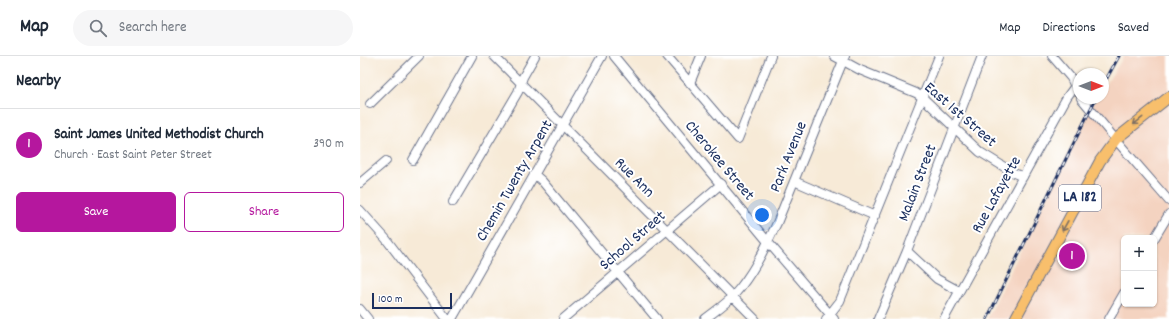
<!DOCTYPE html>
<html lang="en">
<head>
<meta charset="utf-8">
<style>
  :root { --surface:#fff; --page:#f6f6f7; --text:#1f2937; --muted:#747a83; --line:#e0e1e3; --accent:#b5179e }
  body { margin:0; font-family:Dekko,sans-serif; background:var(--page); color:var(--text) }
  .controls { position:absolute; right:12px; bottom:12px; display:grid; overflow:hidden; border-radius:6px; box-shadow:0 1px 3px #0004 }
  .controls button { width:36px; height:36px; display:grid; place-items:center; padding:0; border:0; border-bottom:1px solid var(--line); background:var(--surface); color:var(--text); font:20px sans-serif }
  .compass { position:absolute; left:713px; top:12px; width:36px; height:36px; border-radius:50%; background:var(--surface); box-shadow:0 1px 3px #0004; rotate:90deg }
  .scale { position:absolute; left:12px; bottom:10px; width:80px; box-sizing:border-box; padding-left:4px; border:2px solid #1b2f5e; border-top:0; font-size:11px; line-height:14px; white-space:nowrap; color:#1b2f5e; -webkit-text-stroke:3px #fff; paint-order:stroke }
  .you { position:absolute; left:402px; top:159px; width:14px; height:14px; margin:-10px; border:3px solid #fff; border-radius:50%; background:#1a73e8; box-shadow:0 0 0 6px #1a73e833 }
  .badge { display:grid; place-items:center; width:26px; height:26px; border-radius:50%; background:var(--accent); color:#fff; font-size:13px; font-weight:700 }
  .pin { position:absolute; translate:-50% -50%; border:2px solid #fff; box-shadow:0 1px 4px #0006 }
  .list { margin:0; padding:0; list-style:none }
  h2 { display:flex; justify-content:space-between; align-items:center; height:52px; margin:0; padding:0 16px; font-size:17px }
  h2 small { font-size:13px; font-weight:400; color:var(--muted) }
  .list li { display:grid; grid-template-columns:26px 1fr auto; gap:12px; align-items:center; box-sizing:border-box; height:72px; padding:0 16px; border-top:1px solid var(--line) }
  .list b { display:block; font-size:15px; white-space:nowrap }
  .list p { margin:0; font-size:13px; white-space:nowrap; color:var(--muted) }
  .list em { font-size:13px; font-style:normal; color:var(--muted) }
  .actions { display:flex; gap:8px; padding:12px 16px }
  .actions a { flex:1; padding:9px 0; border:1px solid var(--accent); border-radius:6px; text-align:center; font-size:14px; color:var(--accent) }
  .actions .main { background:var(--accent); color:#fff }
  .icon { flex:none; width:22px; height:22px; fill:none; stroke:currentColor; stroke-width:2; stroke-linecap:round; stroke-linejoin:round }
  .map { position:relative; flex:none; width:809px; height:263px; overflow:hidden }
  header { display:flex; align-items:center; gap:24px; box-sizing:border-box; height:56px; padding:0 20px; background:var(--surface); border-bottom:1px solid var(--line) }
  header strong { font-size:19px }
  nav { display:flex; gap:22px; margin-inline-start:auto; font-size:14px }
  .search { width:280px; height:36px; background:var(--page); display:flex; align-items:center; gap:10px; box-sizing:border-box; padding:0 14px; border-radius:22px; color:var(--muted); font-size:15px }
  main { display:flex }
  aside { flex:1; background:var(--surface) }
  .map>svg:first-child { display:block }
  .built { fill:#f4d3c0; fill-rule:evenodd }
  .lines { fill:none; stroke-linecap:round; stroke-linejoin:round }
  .minor-casing { stroke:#687088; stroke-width:10 }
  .major-casing { stroke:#687088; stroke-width:12 }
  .minor { stroke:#fff; stroke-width:8 }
  .major { stroke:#f8bf6c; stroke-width:10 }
  .rail-casing { stroke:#1b2f5e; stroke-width:3 }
  .rail { stroke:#fff; stroke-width:1.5; stroke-dasharray:4.5; stroke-linecap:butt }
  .oneway { stroke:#7e7064 }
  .labels { text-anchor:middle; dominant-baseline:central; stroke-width:4; stroke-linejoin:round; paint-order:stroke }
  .shield { fill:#fff; stroke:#5f6d8e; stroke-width:1 }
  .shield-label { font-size:15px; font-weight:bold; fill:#1b2f5e }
  .street-label { font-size:16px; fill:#1b2f5e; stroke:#fff }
</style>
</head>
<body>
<header>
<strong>Map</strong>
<div class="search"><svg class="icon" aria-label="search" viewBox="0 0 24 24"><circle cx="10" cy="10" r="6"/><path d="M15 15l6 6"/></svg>Search here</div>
<nav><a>Map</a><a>Directions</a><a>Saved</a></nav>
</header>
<main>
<aside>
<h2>Nearby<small></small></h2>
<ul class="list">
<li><span class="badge">1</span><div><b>Saint James United Methodist Church</b><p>Church · East Saint Peter Street</p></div><em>390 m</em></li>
</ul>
<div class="actions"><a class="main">Save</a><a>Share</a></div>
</aside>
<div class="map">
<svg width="809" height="263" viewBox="0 0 809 263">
  <rect width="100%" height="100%" fill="#fff"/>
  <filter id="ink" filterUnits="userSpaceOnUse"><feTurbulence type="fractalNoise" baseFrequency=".025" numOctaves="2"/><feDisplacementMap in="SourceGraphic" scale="8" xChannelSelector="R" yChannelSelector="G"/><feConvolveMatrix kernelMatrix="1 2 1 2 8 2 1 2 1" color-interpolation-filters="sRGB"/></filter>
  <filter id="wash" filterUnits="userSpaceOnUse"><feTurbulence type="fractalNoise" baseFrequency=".012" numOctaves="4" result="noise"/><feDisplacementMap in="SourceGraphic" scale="16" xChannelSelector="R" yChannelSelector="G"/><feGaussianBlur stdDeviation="0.9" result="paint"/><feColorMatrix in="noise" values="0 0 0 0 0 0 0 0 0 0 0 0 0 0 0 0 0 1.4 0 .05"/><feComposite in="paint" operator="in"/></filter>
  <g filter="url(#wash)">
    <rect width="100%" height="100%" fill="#f7ead7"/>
    <path class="built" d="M764 0H809V263H627L730 52 737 42H743V33ZM764 182H794V248H764Z"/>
  </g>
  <g filter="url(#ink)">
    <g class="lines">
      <defs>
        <path id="minor" d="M134 0 395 263
          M254 0 408 186 474 263
          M307 0 378 83 411 0
          M474 0 500 14 556 37 562 41 620 96 654 117 663 121
          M692 0 711 22 717 35
          M330 27 341 0
          M721 42 762 91 809 145
          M10 48 59 0
          M53 104 112 0
          M174 118 182 125 297 263
          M434 125 515 160
          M0 127 26 105
          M93 146 158 36 163 21 175 0
          M0 154 26 183 87 263
          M794 183 809 158
          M547 195 577 223 599 235
          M0 253 8 263
          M92 263 242 0
          M203 263 361 128
          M345 263C355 255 366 248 374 239 393 218 405 192 417 167L485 0
          M466 263 480 245 579 0
          M518 263 547 195 622 0
          M584 263 707 41 715 30
          M749 263 764 237"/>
        <path id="major" d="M655 263 740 105 756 83 809 41"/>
      </defs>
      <use href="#minor" class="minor-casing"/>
      <use href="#major" class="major-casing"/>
      <use href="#minor" class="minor"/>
      <use href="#major" class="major"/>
      <defs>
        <path id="rail" d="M743 29 759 0
          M627 263 736 42"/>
      </defs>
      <use href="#rail" class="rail-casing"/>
      <use href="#rail" class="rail"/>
    </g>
    <defs><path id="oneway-shaft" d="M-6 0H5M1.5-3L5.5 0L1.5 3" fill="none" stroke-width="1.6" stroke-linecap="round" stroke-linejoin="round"/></defs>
    <g class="oneway">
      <use href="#oneway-shaft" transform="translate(778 65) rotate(142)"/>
      <use href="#oneway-shaft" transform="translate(705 170) rotate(119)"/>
    </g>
  </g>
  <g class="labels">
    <rect class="shield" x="699" y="129" width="42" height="26" rx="3"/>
    <g class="shield-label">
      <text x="720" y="142">LA 182</text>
    </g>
    <g class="street-label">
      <text transform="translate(600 59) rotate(41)">East 1st Street</text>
      <text transform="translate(429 101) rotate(-68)">Park Avenue</text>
      <text transform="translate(359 105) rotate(50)">Cherokee Street</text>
      <text transform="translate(274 122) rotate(45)">Rue Ann</text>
      <text transform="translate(155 125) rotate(-60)">Chemin Twenty Arpent</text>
      <text transform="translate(558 127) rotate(-69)">Malain Street</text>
      <text transform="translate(637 139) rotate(-61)">Rue Lafayette</text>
      <text transform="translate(273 185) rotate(-41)">School Street</text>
    </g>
  </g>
</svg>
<div class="controls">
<button>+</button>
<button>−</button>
</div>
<svg class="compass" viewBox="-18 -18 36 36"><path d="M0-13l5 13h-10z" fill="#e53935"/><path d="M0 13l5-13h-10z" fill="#747a83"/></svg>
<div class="scale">100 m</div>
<div class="you"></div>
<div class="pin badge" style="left:712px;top:200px">1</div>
</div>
</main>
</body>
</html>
